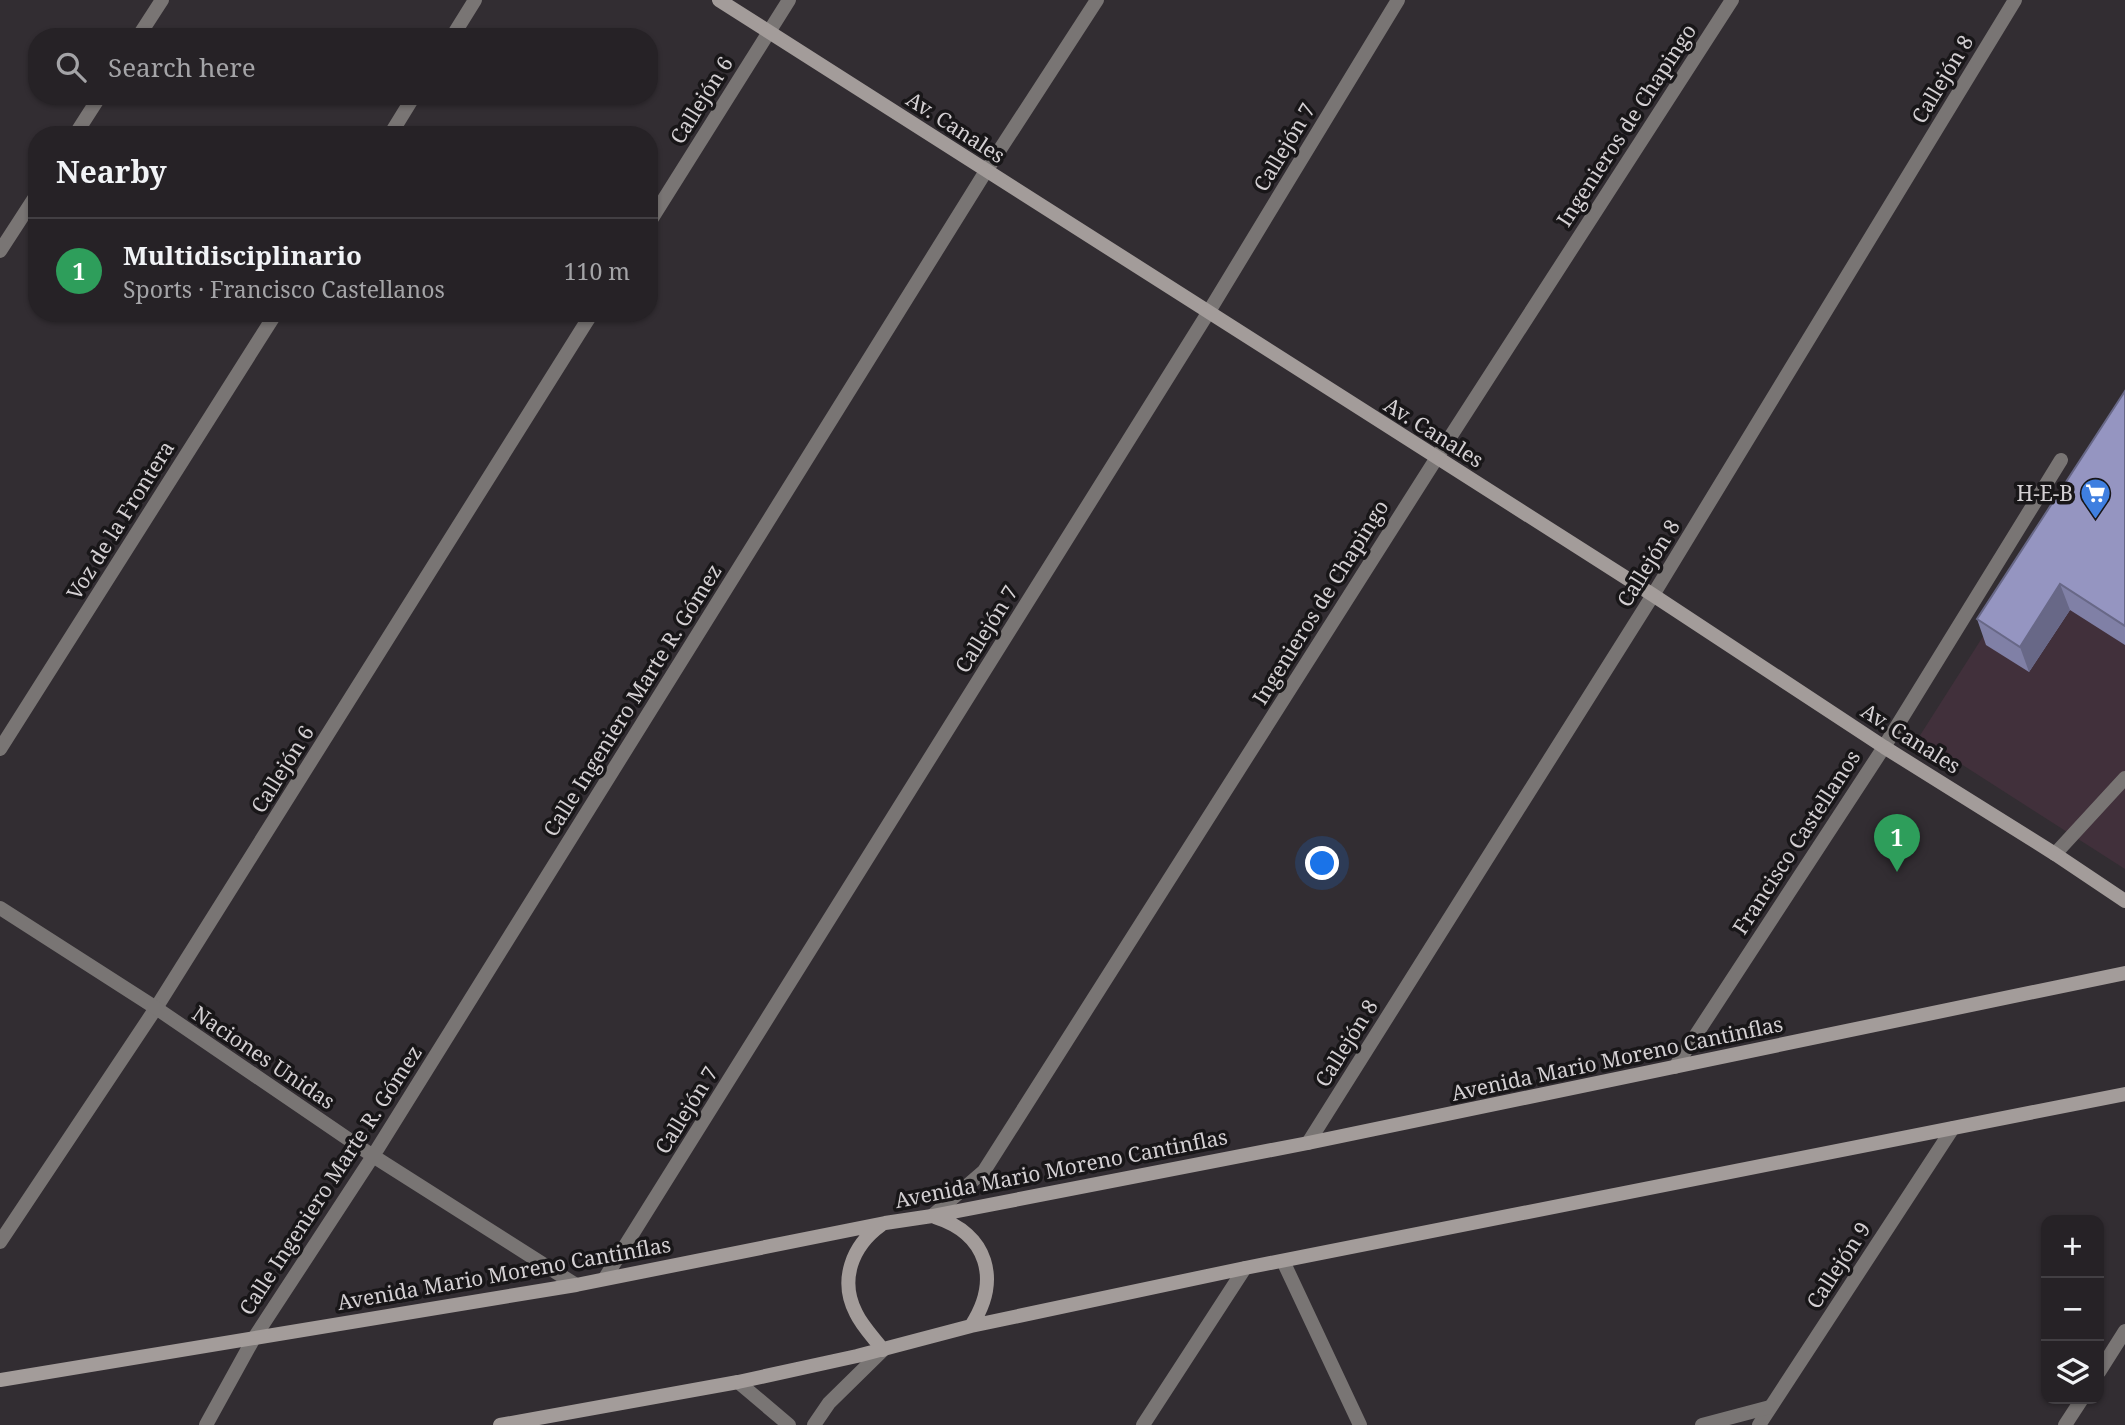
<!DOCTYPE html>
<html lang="en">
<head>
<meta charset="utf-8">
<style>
  :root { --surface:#262226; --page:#2e2a2e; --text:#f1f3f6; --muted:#a4a4a7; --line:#423f43; --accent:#d93025 }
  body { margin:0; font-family:"Noto Serif",serif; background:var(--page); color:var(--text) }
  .controls { position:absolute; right:21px; bottom:21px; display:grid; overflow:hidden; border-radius:14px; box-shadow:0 2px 5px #0004 }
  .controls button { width:63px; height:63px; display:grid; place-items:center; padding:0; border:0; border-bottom:2px solid var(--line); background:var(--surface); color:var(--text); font:35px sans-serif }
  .you { position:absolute; left:1323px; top:864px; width:24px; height:24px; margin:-18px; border:5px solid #fff; border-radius:50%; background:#1a73e8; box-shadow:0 0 0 10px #1a73e833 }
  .badge { display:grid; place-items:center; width:46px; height:46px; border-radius:50%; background:var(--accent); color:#fff; font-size:23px; font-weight:700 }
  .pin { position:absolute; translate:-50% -58px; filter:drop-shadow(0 2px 4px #0008) }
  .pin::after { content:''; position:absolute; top:37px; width:24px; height:21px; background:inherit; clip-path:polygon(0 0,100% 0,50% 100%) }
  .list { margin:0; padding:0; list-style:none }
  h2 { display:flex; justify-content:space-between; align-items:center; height:91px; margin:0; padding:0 28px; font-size:30px }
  h2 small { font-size:23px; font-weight:400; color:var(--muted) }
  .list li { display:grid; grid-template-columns:46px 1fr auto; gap:21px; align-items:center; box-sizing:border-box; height:105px; padding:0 28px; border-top:2px solid var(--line) }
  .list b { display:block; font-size:26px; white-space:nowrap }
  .list p { margin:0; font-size:23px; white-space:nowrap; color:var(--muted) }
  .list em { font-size:23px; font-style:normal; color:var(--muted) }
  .icon { flex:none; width:38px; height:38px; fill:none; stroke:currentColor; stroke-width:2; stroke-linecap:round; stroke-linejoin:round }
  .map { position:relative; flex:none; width:2125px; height:1425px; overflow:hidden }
  .search { position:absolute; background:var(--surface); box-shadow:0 2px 5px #0004; left:28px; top:28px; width:630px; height:77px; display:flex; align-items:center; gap:18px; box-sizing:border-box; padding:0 24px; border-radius:28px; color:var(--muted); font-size:26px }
  .panel { position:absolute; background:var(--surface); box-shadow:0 2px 5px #0004; left:28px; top:126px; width:630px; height:196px; border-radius:28px }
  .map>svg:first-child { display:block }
  .commercial { fill:#41303b }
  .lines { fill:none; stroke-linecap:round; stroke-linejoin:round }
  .lane { stroke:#797574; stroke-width:14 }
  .street { stroke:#797574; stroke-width:14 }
  .secondary { stroke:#a39c9a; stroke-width:14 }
  .wall { fill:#8080a6 }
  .shaded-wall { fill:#686887 }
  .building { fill:#9595c1; stroke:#686887; stroke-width:2 }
  .labels { text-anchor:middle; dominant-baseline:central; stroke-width:7; stroke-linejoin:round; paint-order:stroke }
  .street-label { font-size:21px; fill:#d4d0d3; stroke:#181618 }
  .poi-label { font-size:21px; fill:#d4d0d3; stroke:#181618; text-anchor:end }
</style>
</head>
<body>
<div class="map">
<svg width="2125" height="1425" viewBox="0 0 2125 1425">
  <rect width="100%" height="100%" fill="#322d32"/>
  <path class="commercial" d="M2125 413V869L1919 737Z"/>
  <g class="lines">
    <path class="lane" d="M138 37 162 0
      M75 135 100 96
      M649 223 789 0
      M0 251 37 194
      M2055 854 2125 778
      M1308 1143 1653 595 2015 0
      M0 1242 156 1008 592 313
      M605 1278 1208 313 1398 0
      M1143 1425 1245 1268
      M1759 1425 1953 1128"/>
    <path class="street" d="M452 37 475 0
      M390 135 414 96
      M0 749 276 313
      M0 908 156 1008 373 1156 576 1285
      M1675 1067 1884 747 2061 460
      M932 1216 984 1171 1436 459 1732 0
      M1283 1261 1360 1425
      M2099 1372 2125 1331
      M738 1382 789 1425
      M206 1425 254 1338 373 1156 986 171 1097 0
      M814 1425 829 1403 883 1350
      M1702 1425 1770 1407
      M2065 1425 2082 1399"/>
    <path class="secondary" d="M719 0 1653 595 1884 747 2055 854 2125 901
      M935 1217C988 1234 1001 1280 971 1326
      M881 1225C852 1246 839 1280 856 1313 862 1326 874 1338 883 1350
      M0 1380 576 1285 885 1223 932 1216 1308 1143 2125 973
      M500 1425 738 1382 857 1356 971 1326 1245 1268 2125 1094"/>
  </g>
  <path class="wall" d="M2125 391V645L2070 610 2029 672 1986 645 1977 619Z"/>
  <path class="shaded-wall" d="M2060 584 2070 610 2029 672 2020 647Z"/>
  <path class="building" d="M2125 391V626L2060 584 2020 647 1977 619Z"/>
  <defs>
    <symbol id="supermarket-pin" viewBox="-11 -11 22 30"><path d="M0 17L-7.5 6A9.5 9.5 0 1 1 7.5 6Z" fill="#3f7fe0" stroke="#181618"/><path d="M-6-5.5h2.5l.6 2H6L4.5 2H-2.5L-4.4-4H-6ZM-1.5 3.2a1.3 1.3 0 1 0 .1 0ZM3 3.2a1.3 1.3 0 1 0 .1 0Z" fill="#fff"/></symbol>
  </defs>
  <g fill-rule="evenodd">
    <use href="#supermarket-pin" x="2078" y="476" width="35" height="47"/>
  </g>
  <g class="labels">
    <g class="street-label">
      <text transform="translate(1942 79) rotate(-59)">Callejón 8</text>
      <text transform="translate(701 100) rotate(-58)">Callejón 6</text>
      <text transform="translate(1626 125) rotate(-57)">Ingenieros de Chapingo</text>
      <text transform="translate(956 127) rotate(33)">Av. Canales</text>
      <text transform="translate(1284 147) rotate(-59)">Callejón 7</text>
      <text transform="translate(1434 432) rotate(32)">Av. Canales</text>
      <text transform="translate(120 520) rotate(-58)">Voz de la Frontera</text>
      <text transform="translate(1648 563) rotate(-58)">Callejón 8</text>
      <text transform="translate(1320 602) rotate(-58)">Ingenieros de Chapingo</text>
      <text transform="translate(986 629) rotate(-58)">Callejón 7</text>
      <text transform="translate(632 700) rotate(-58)">Calle Ingeniero Marte R. Gómez</text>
      <text transform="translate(1911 738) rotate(32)">Av. Canales</text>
      <text transform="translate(282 769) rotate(-58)">Callejón 6</text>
      <text transform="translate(1796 842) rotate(-57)">Francisco Castellanos</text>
      <text transform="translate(1346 1043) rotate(-58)">Callejón 8</text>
      <text transform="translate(264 1057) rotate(34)">Naciones Unidas</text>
      <text transform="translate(1617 1058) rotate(-12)">Avenida Mario Moreno Cantinflas</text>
      <text transform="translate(686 1110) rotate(-58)">Callejón 7</text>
      <text transform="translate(1061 1168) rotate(-11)">Avenida Mario Moreno Cantinflas</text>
      <text transform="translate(330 1180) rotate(-57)">Calle Ingeniero Marte R. Gómez</text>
      <text transform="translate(1838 1265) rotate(-57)">Callejón 9</text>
      <text transform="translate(504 1273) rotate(-10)">Avenida Mario Moreno Cantinflas</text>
    </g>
    <g class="poi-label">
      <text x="2073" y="493">H-E-B</text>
    </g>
  </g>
</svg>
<div class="controls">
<button>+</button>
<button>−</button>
<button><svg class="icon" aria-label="layers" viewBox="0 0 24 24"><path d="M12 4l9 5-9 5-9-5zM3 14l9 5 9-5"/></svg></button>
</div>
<div class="you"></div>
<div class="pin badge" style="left:1897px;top:872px;background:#2e9e5b">1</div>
<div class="search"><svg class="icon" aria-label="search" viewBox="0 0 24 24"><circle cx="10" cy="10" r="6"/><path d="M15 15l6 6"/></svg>Search here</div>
<section class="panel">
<h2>Nearby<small></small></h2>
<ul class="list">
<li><span class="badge" style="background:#2e9e5b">1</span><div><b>Multidisciplinario</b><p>Sports · Francisco Castellanos</p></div><em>110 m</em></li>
</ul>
</section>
</div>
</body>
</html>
